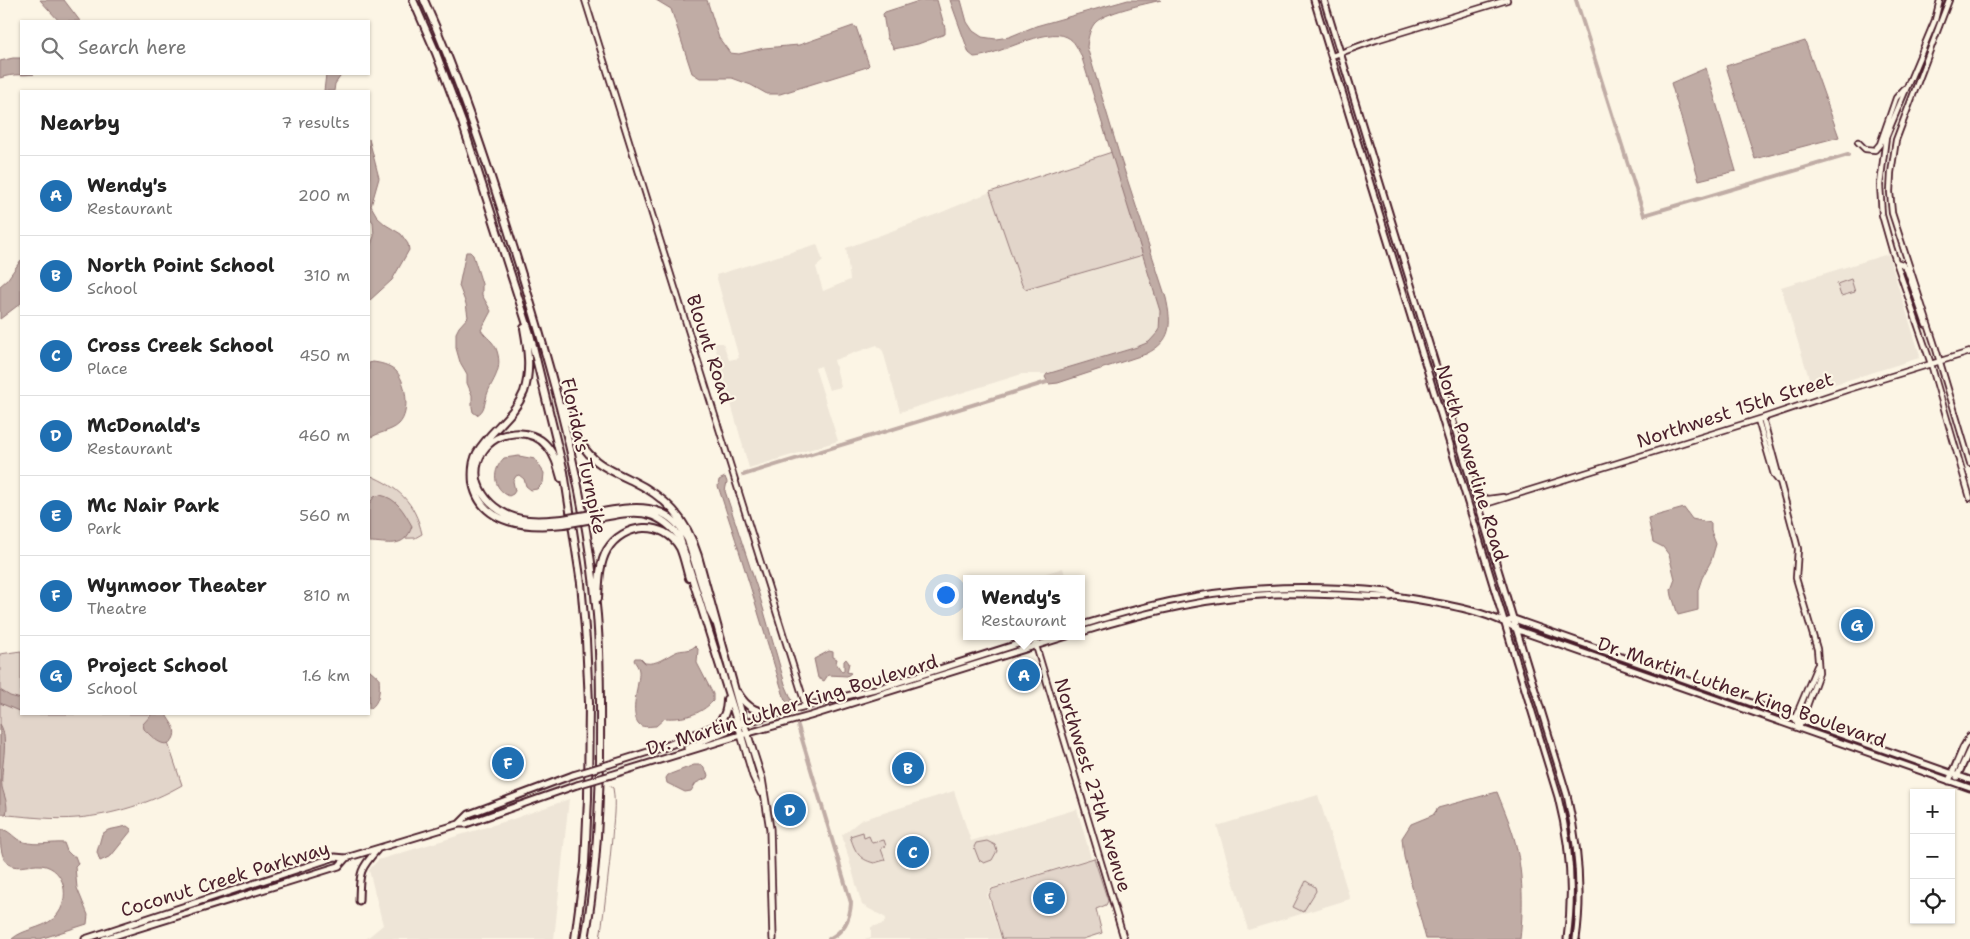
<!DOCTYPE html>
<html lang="en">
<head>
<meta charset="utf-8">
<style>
  :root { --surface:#fff; --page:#f2f2f2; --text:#222; --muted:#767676; --line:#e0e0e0; --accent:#1f6fb2 }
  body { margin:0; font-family:"Shantell Sans",sans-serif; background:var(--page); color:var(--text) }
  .controls { position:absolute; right:15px; bottom:15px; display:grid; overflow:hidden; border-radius:0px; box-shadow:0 1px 4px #0004 }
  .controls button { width:45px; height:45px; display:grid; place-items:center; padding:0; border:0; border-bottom:1px solid var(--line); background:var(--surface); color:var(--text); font:25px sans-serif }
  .you { position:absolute; left:945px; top:594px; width:18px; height:18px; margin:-12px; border:4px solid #fff; border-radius:50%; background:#1a73e8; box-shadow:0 0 0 8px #1a73e833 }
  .badge { display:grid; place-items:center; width:32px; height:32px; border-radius:50%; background:var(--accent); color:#fff; font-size:16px; font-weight:700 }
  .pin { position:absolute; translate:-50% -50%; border:2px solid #fff; box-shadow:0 1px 5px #0006 }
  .popup { position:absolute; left:963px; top:575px; width:122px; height:65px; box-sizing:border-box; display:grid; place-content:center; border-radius:0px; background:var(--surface); filter:drop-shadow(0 1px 4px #0005); font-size:16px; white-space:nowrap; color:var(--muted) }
  .popup b { font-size:19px; color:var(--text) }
  .popup::after { content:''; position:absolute; left:50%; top:100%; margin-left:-10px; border:10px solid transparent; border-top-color:var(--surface) }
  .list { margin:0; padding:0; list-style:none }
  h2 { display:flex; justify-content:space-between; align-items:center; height:65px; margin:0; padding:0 20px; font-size:21px }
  h2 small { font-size:16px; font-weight:400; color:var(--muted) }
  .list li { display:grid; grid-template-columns:32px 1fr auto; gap:15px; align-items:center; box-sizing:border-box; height:80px; padding:0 20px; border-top:1px solid var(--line) }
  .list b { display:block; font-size:19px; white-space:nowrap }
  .list p { margin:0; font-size:16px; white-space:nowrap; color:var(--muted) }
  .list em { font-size:16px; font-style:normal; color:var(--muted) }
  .icon { flex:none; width:28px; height:28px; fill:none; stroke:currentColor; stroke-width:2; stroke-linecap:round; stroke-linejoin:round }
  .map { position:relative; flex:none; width:1970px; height:939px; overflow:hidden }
  .search { position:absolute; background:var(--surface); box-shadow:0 1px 4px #0004; left:20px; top:20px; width:350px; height:55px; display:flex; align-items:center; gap:12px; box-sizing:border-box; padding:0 18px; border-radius:0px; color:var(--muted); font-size:19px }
  .panel { position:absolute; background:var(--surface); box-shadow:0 1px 4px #0004; left:20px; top:90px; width:350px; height:625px; border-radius:0px }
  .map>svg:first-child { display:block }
  .built { fill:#eee5d7 }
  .green { fill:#e2d5ca; stroke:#967a7a }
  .water { fill:#c0aca5; stroke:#917474 }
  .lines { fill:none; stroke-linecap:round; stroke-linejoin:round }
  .stream { stroke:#917474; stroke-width:1 }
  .canal { stroke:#c0aca5; stroke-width:4 }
  .tertiary-casing { stroke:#4a1f2b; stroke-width:8 }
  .secondary-casing { stroke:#4a1f2b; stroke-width:9 }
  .primary-casing { stroke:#4a1f2b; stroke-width:9 }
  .motorway-casing { stroke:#4a1f2b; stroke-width:10 }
  .tertiary { stroke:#fcf5e5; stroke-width:4.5 }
  .secondary { stroke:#fcf5e5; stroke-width:5 }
  .primary { stroke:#fcf5e5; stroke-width:5.5 }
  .motorway { stroke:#fcf5e5; stroke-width:6 }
  .secondary-bridge-casing { stroke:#4a1f2b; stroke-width:9; stroke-linecap:butt }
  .motorway-bridge-casing { stroke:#4a1f2b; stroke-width:10; stroke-linecap:butt }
  .secondary-bridge { stroke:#fcf5e5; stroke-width:5 }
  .motorway-bridge { stroke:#fcf5e5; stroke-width:6 }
  .labels { text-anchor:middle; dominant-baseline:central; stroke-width:4.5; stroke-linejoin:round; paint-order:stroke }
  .street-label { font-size:19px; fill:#4a1f2b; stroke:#fcf5e5 }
</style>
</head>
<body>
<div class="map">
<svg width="1970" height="939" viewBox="0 0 1970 939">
  <rect width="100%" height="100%" fill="#fcf5e5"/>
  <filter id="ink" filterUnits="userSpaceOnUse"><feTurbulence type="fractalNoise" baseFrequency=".02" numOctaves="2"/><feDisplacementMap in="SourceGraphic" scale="10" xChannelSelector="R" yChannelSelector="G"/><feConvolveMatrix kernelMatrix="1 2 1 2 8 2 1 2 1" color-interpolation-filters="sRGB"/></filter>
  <g filter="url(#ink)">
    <path class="built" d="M990 192 1025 288 1143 255 1160 311 1159 331 1149 342 1137 347 1047 374H1022L900 412 883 351 877 345 834 360 841 387 829 390 821 366 815 368 838 441 749 468 714 343H723L729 360 739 358 716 275 817 244 823 261 816 267 823 291 850 280 846 248 940 213Z
      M1888 254 1920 355 1919 358 1813 391 1781 287Z
      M1063 568 1066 579H1028Z
      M954 791 971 841 1077 809 1091 858 991 888 987 895 1001 939H864L871 937V927L883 924 886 918 862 905 842 835 861 820Z
      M1318 795 1350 899 1248 930 1217 826Z
      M569 799 554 939H366L383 925 369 870 378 860 513 819Z"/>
    <path class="green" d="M1112 152 1143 255 1025 289 1022 285 990 192Z
      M1851 279 1855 292 1841 296 1837 284Z
      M369 475C398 487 415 502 422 534L415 538 369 539Z
      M21 651V714H161L162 725 182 785C151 803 113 815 77 818 54 820 31 817 8 815L0 807V654Z
      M863 832 864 838 869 836 872 843 884 840 886 846 881 849 885 860 874 863C858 859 855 851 850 836Z
      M987 841 995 845 997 851 992 860 984 863 979 860 974 847 976 843Z
      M1094 858 1108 901 1106 905 1096 909 1102 933 1083 939H1002L989 895 992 889Z
      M1306 881 1315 887 1316 891 1303 912 1293 907Z"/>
    <path class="water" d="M40 0H64L80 21H59Z
      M656 0H707L719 38 730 53 739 54 764 48 799 45 853 26 856 27 869 65 867 67 780 94H767L751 85 732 78H700L692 73 671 9Z
      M922 0H937L945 28V34L918 44 894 49 887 38 883 14 885 12Z
      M950 0H961L967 22 973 31 982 37 996 39 1009 37 1036 26 1128 0H1161C1146 4 1103 12 1094 24 1089 31 1088 39 1087 47L1120 157 1166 298C1172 325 1172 341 1146 354L1058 383 1049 384 1045 377 1047 374 1137 347 1149 342 1159 331 1160 311 1081 55C1077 48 1075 41 1067 37 1046 26 998 56 974 57L969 53Z
      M1805 41 1839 137 1755 159 1726 66Z
      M13 58H21V74H34C20 76 14 73 0 78V61Z
      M1706 68 1736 171 1699 180 1671 83Z
      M326 74H342L335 84 334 91H324Z
      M369 139 379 178 371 206 378 218 386 225 401 234 408 244 409 250 392 280 369 301V250L374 236 373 222 369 217Z
      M466 252H470L473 255 482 284V295L491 311 481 330C486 338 494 341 497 351 504 373 489 382 486 399 484 406 484 411 477 415L473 412 472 407V395L467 383V374L460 362 456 348V333L459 327 468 317 466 304 459 286Z
      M21 260V303L0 319V286L7 280Z
      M373 362C381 363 389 365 395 370 406 380 411 412 399 424 391 432 377 432 369 439V363Z
      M519 456 535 459 544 473 543 483 537 489 531 490 526 486 524 479 519 475 516 476 513 481 515 491 513 494 509 496C492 488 492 470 504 458Z
      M725 477 727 482 725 491 759 594 785 684 794 705H790L785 700C763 629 742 557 718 486L719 480Z
      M380 495C397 498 404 512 412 526 405 550 387 542 369 542V504L374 497Z
      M1684 508 1692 519 1711 523V531L1716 544 1711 561 1702 578 1698 590V610L1678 615 1672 596 1671 590 1675 579 1669 555 1663 547 1653 542 1648 518Z
      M695 646 698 649 697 663 713 694V701C700 715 683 719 665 718L656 726C651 726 644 728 640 725 628 715 640 683 639 671 639 667 635 663 634 660L635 658H640L645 663C657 665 665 657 676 652 682 649 689 652 695 646Z
      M829 651 833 652V657L837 659 836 663 842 672 844 671V661L846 659 849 663 847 672 851 673 847 676 828 675 824 681 818 678 814 659Z
      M369 669 379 678C380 689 380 704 369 709Z
      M0 690 10 696 21 699V712L0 703Z
      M152 714H166C168 719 172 723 174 728 175 731 175 736 173 739 165 752 150 735 144 729L143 724Z
      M0 724C10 739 0 769 2 787 4 796 9 805 6 814H0Z
      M694 765H702L708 775 707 778 696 783 691 791 685 792 667 783 666 778 668 775Z
      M1497 792C1502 805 1508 818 1512 831 1523 865 1524 904 1520 939H1426L1404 857 1402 838 1411 824 1433 815 1438 808Z
      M127 826 131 829V831L111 856 100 861 97 852 102 834 108 830Z
      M0 829C11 830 14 840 24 842 37 846 51 842 64 843L67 851 72 856H75L78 864 75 867 77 888 88 915 87 924 40 939H12C23 929 41 929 53 919 70 905 68 873 46 866 34 862 18 871 8 864 0 857 0 840 0 829Z"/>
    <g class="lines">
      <path class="stream" d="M600 939C605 905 609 872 612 838 613 822 616 804 613 788L610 786"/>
      <path class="canal" d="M1576 0 1644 215 1848 155
        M743 475 1047 382
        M798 726 851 903C850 920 844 931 829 939"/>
      <defs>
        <path id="tertiary" d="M585 0 806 707
          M1940 0 1935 20 1886 137 1880 185 1882 215 1892 250 1931 364 1970 498
          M1949 0 1896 140 1891 173 1890 192 1892 213 1936 349 1970 463
          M1332 56 1376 40 1507 0
          M1858 142 1865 149 1875 150 1880 144 1896 98 1904 89
          M1896 262 1902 264 1907 270 1926 325
          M1763 418 1796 541 1798 549 1796 578 1817 649 1819 673 1799 728
          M1758 420 1774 475 1778 480
          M1476 496 1488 499 1503 497
          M1479 506 1763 418 1846 390 1970 352
          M1034 639 1124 939
          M1799 728 1795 718 1817 666"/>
        <path id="secondary" d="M1314 0 1558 797C1570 844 1574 891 1567 939
          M1324 0 1567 795C1578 843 1583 890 1576 939
          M1505 622 1514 619 1970 780
          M1082 625C1140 607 1199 592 1260 589 1303 586 1346 588 1389 592L1395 596C1433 602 1485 609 1518 630L1970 788
          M1082 632C1145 612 1209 597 1276 594 1314 593 1352 596 1390 597L1395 596
          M694 738 778 713 883 687 1043 636
          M687 748 736 727
          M610 764 664 747
          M611 775 741 735 810 716 1067 636
          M1957 777 1970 749
          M1949 781 1963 748 1970 736
          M459 824 469 814 573 775
          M359 901C360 874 358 871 377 850
          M85 939 335 857 346 858 459 824H466L577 785
          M104 939 339 866 346 858"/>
        <path id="primary" d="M744 723 762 779 770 829 773 939
          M738 724 753 776 761 793"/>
        <path id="motorway" d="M413 0 436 53 462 122 530 334 564 472 581 583 586 640 589 703 588 798 585 863 575 939
          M424 0C460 80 487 163 513 246 551 366 586 489 597 615 601 663 600 712 600 760 599 820 596 880 585 939
          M524 328C528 350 531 371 524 392 514 417 490 430 477 453 472 462 472 472 473 483 481 526 530 528 564 524
          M563 406C571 426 578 444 594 459 604 468 618 474 631 480 666 497 686 518 698 556L744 723
          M561 478C558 467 555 455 547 446 531 427 497 430 483 451 464 482 490 513 521 519 535 522 549 520 563 519
          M592 514C630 507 667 498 688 540L710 612 715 622
          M593 519C629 512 653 504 679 536L738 724
          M598 598C599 582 599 564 607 550 623 523 664 519 680 548 684 557 686 568 689 578
          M738 693C748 710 759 713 778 713
          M662 748 713 727C724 720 727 711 727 699"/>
      </defs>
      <use href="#tertiary" class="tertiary-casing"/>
      <use href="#secondary" class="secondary-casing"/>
      <use href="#primary" class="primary-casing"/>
      <use href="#motorway" class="motorway-casing"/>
      <use href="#tertiary" class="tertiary"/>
      <use href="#secondary" class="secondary"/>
      <use href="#primary" class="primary"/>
      <use href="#motorway" class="motorway"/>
      <defs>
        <path id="secondary-bridge" d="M573 775 610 764
          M577 785 611 775"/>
        <path id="motorway-bridge" d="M563 519 592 514
          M564 524 593 519"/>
      </defs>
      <use href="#secondary-bridge" class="secondary-bridge-casing"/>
      <use href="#motorway-bridge" class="motorway-bridge-casing"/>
      <use href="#secondary-bridge" class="secondary-bridge"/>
      <use href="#motorway-bridge" class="motorway-bridge"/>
    </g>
  </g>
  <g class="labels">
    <g class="street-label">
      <text transform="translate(710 349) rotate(72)">Blount Road</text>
      <text transform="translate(1735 410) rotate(-18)">Northwest 15th Street</text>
      <text transform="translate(584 456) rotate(78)">Florida's Turnpike</text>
      <text transform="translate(1472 463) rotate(73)">North Powerline Road</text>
      <text transform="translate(1742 692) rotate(19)">Dr. Martin Luther King Boulevard</text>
      <text transform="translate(792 705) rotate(-17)">Dr. Martin Luther King Boulevard</text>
      <text transform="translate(1093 785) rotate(73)">Northwest 27th Avenue</text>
      <text transform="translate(225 879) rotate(-17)">Coconut Creek Parkway</text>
    </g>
  </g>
</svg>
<div class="controls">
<button>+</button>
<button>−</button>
<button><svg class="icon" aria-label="locate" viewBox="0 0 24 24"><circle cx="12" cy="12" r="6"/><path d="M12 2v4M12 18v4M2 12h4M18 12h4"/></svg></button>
</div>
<div class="you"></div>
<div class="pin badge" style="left:1024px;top:675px">A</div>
<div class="popup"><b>Wendy's</b>Restaurant</div>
<div class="pin badge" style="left:908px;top:768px">B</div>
<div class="pin badge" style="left:913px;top:852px">C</div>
<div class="pin badge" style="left:790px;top:810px">D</div>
<div class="pin badge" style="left:1049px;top:898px">E</div>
<div class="pin badge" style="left:508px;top:763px">F</div>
<div class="pin badge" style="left:1857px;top:625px">G</div>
<div class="search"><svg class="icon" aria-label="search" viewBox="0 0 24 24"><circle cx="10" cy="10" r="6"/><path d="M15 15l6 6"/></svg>Search here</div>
<section class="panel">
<h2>Nearby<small>7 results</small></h2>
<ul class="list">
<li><span class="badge">A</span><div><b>Wendy's</b><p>Restaurant</p></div><em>200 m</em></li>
<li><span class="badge">B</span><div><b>North Point School</b><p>School</p></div><em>310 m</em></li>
<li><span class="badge">C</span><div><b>Cross Creek School</b><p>Place</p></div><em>450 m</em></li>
<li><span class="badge">D</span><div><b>McDonald's</b><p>Restaurant</p></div><em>460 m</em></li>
<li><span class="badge">E</span><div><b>Mc Nair Park</b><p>Park</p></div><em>560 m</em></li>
<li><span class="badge">F</span><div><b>Wynmoor Theater</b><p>Theatre</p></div><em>810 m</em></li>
<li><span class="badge">G</span><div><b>Project School</b><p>School</p></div><em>1.6 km</em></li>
</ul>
</section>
</div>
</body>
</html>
